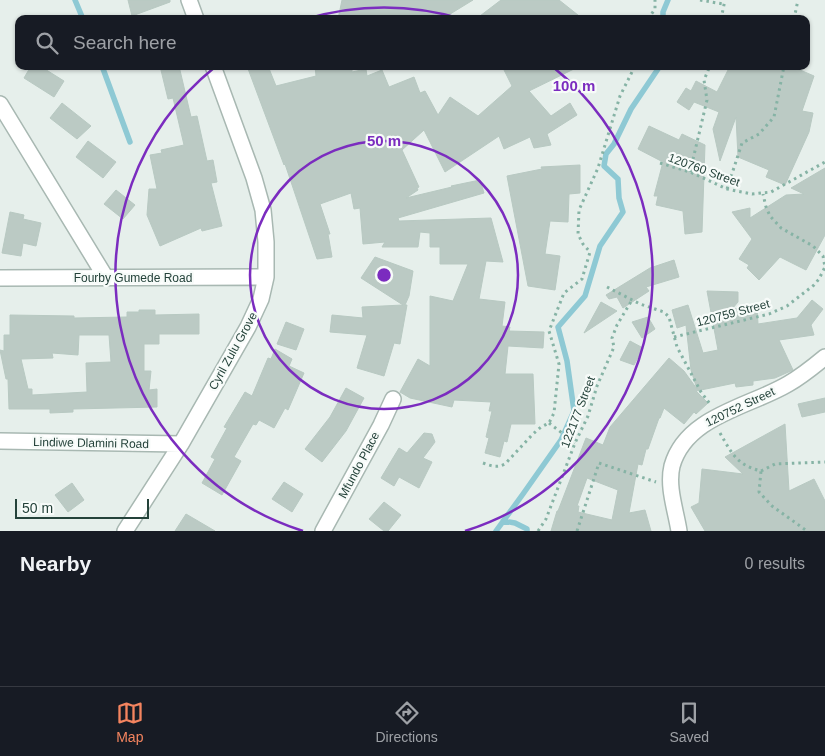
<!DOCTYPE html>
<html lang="en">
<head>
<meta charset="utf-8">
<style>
  :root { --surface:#171b24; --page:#20242c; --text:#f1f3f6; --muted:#9ea1a6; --line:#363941; --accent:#f4845f }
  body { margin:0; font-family:Helvetica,sans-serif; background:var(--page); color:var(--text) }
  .scale { position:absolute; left:15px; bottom:12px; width:134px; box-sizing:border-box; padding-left:5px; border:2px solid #24423a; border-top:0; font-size:14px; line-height:18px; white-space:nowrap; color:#24423a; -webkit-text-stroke:4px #f7fbf9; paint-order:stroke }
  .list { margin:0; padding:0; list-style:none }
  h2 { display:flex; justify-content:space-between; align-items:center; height:65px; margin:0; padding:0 20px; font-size:21px }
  h2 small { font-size:16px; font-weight:400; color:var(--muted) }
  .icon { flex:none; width:28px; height:28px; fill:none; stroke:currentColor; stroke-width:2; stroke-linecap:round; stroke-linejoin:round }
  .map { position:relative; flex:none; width:825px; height:531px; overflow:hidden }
  .search { position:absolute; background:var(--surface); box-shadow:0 1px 4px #0004; left:15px; right:15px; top:15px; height:55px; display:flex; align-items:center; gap:12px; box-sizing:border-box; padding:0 18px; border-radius:10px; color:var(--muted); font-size:19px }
  .sheet { height:155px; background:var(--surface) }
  nav { display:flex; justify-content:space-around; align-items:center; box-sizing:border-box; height:70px; border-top:1px solid var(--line); background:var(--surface); font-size:14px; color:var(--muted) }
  nav a { display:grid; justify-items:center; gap:2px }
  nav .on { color:var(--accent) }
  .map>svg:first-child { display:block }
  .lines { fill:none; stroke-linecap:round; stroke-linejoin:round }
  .stream { stroke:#8ec9d4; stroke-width:5.5 }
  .building { fill:#bbcac4; stroke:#b8c9c2; fill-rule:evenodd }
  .street-casing { stroke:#a8b8b2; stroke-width:18 }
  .path { stroke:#86b3a5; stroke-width:3; stroke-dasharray:2.5 4; stroke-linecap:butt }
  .street { stroke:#fff; stroke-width:15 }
  .ring { fill:none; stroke:#7b2cbf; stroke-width:2.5 }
  .labels { text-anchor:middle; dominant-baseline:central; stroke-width:4.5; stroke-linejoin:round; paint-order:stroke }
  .street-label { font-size:12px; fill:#24423a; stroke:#f7fbf9 }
  .centre { fill:#7b2cbf; stroke:#f7fbf9; stroke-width:2.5 }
  .ring-label { font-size:15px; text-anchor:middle; font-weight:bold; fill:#7b2cbf; stroke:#f7fbf9; stroke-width:4.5; stroke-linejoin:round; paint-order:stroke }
</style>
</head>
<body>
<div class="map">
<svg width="825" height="531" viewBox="0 0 825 531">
  <rect width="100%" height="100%" fill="#e6efeb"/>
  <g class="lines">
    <path class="stream" d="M75 0 83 19
      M663 19V12L668 0
      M102 66 130 142
      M503 521 515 523 527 529V531
      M496 531 523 494 561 440 574 411 567 361 558 327 585 296 600 246 623 212 619 198 618 179 604 166 606 154 614 144 631 109 660 66"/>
  </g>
  <path class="building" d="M128 0H170V2L132 16Z
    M342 0H473L442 19H438L435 14 426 19H338Z
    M501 0H559L583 19H476Z
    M31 66H40L64 81 54 97 24 78Z
    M160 66H179L191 117 197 116 207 161 213 160 217 182 211 183 222 226 202 231 201 228 160 246 147 215 149 189H157L150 155 162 153 161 150 184 145 173 98 168 99Z
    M247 66H268L276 86 316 76 315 66H352V72L366 69 367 76 382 70 389 87 414 77 420 93 425 91 438 115 450 97 478 116 512 86 502 66H580L529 91 551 116 570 103 577 115 547 134 551 145 534 148 530 137 504 149 499 136 445 172 424 130 402 150 419 187 417 188 418 190 406 198 452 187 451 186 480 180 484 193 398 218 399 221 491 218 503 262 486 261 479 299 505 302 502 326 510 327 509 331 544 332 543 348 508 346 505 374H533L535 424H511L507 442 504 441 500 457 485 453 489 438 486 437 492 411H489L491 402 454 400 452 407 410 398 400 392 418 359 430 366V296L453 301 468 264H440V247H430V233L420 232 418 247H382L385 242 363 244 360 208 354 209 351 193 320 204 330 234H328L332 257 317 259 285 164 284 165Z
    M730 66H791L814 76 802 111 813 113 809 132 785 185 766 177 769 170 738 157 736 117 720 161 713 129 719 112 694 102 689 110 677 102 686 88 691 91 696 81 717 92Z
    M62 103 91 126 77 139 50 118Z
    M649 126 679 140 682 134 705 145 702 232 685 234 683 211 656 205 658 196H654L663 162 638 149Z
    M88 141 116 162 103 178 76 157Z
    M580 165V193L569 194 568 222 550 221 545 254 560 256 555 290 528 286 507 176 542 169 541 167Z
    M825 168V235L806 270 780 257 759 280 747 268 749 265 739 259 752 239 732 212 750 208V218L786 195 804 194 791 188Z
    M116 190 135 205 123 219 104 204Z
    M10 212 24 215 23 219 41 223 36 246 23 243 21 256 2 253Z
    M375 257 413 271 409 296 405 305H407L400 344 394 343 384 376 357 368 367 335 330 332 332 315 363 318 362 307 403 305 361 278Z
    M674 260 679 277 646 287 649 291 623 308 617 297 609 299 606 295 650 268Z
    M707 291 738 292V302L732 309 757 307 758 324 797 318 812 300 823 309 811 325 814 335 779 340 793 370 775 378 753 381V385L736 387 735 383 696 391 708 403 696 414 694 412 684 424 664 408 660 418H659L648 449H646L642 465 638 464 629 513 645 510 651 531H551L557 511H558L586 438 603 445 610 427 669 358 684 371 697 389 691 370 686 325 677 328 672 310 688 305 703 353 718 350ZM587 478 618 490 612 520 578 512 579 506H577Z
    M601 302 617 311 584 333Z
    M139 310H155V315L199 314V334H159V344H144V371H151L149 390 157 389V407L73 409V412L50 413V409H9L8 379H6L0 350 4 351V335H10V315L74 316V318L127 317V312H139ZM79 335H109L111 362 86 363 87 392 32 395V389H28L21 359 53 358 52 353 78 355Z
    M648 317 655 329 642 338 632 322Z
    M286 322 304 329 296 350 277 344Z
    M630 341 643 348 634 365 620 360Z
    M275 349 292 359 289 366 304 373 288 410 285 408 274 428 259 420 256 425 253 424 234 457 241 461 222 495 202 483 215 459 211 457 227 428 224 427 245 392 252 396 268 358 271 359Z
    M346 388 364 398 346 431 322 462 305 449 330 417Z
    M825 398V412L802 417 798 404Z
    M785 424 789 491 814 479 825 501V531H705L691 507 699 503 702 469 743 474 725 457Z
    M424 433 432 434 435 442 423 458 432 462 419 488 399 477 394 486 381 478 399 448 407 453Z
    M284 482 303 494 292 512 272 499Z
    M72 483 84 500 68 512 55 495Z
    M384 502 401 515 388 531H384L369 519Z
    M186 514 215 531H175Z"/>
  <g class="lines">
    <defs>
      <path id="street" d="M189 0 196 19
        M0 104 106 278
        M0 278 266 277
        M0 441 181 444
        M125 531 181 444 248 327 261 299 266 277V242L263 210 254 178 213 66
        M323 531 381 425 393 399
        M679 531C676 511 667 487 672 466 686 416 749 407 788 384 802 376 813 367 825 357"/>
    </defs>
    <use href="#street" class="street-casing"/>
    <path class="path" d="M700 0 723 4
      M648 19 655 9V0
      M721 19 725 0
      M794 19 798 0
      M660 163 690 172 727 189 752 194 771 192 825 162
      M690 172 707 100 704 80 710 66
      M727 189 742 143 759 134 774 117 784 66
      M607 287 640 304 664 312 669 317 677 347 701 392 710 404
      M674 337 769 314 787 306 814 285 819 279 825 267 823 256 813 246 781 228 770 216 766 207 763 194
      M549 423 575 443
      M720 433C732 454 737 465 761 471L759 492 772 506 807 531
      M483 463C491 466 497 468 505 464L533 434 541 427 549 423 554 413 559 364 549 331 564 293 582 279 590 252 583 244 578 234 579 210 598 168 620 96 635 66
      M761 471 775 464 825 462
      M538 531 546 519 575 443 588 416 597 386 614 347 612 338 617 325 632 300
      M577 531 599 463 656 482"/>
    <use href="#street" class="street"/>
  </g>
  <g class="ring">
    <circle cx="384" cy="275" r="134"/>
    <path d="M303 531A268 268 0 0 1 215 67M306 19A268 268 0 0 1 462 19M553 67A268 268 0 0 1 465 531"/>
  </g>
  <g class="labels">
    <g class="street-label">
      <text transform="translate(704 170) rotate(20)">120760 Street</text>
      <text x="133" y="278">Fourby Gumede Road</text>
      <text transform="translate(733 313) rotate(-15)">120759 Street</text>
      <text transform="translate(233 351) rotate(-61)">Cyril Zulu Grove</text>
      <text transform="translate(740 407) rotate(-26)">120752 Street</text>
      <text transform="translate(578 412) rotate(-69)">122177 Street</text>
      <text transform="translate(91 443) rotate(1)">Lindiwe Dlamini Road</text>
      <text transform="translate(359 465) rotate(-62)">Mfundo Place</text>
    </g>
  </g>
  <circle cx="384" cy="275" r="8" class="centre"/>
  <g class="ring-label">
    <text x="574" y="91">100 m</text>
    <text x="384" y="146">50 m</text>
  </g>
</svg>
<div class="scale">50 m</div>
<div class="search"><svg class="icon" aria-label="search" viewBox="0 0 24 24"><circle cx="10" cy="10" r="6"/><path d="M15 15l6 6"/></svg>Search here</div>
</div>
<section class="sheet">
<h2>Nearby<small>0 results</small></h2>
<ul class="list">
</ul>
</section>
<nav>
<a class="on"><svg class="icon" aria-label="map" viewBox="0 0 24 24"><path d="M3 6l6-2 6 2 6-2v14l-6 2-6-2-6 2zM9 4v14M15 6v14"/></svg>Map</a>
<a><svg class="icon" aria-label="directions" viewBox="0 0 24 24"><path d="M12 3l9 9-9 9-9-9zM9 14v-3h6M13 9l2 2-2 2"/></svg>Directions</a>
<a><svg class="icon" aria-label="saved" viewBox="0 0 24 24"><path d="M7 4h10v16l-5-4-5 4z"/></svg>Saved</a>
</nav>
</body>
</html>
